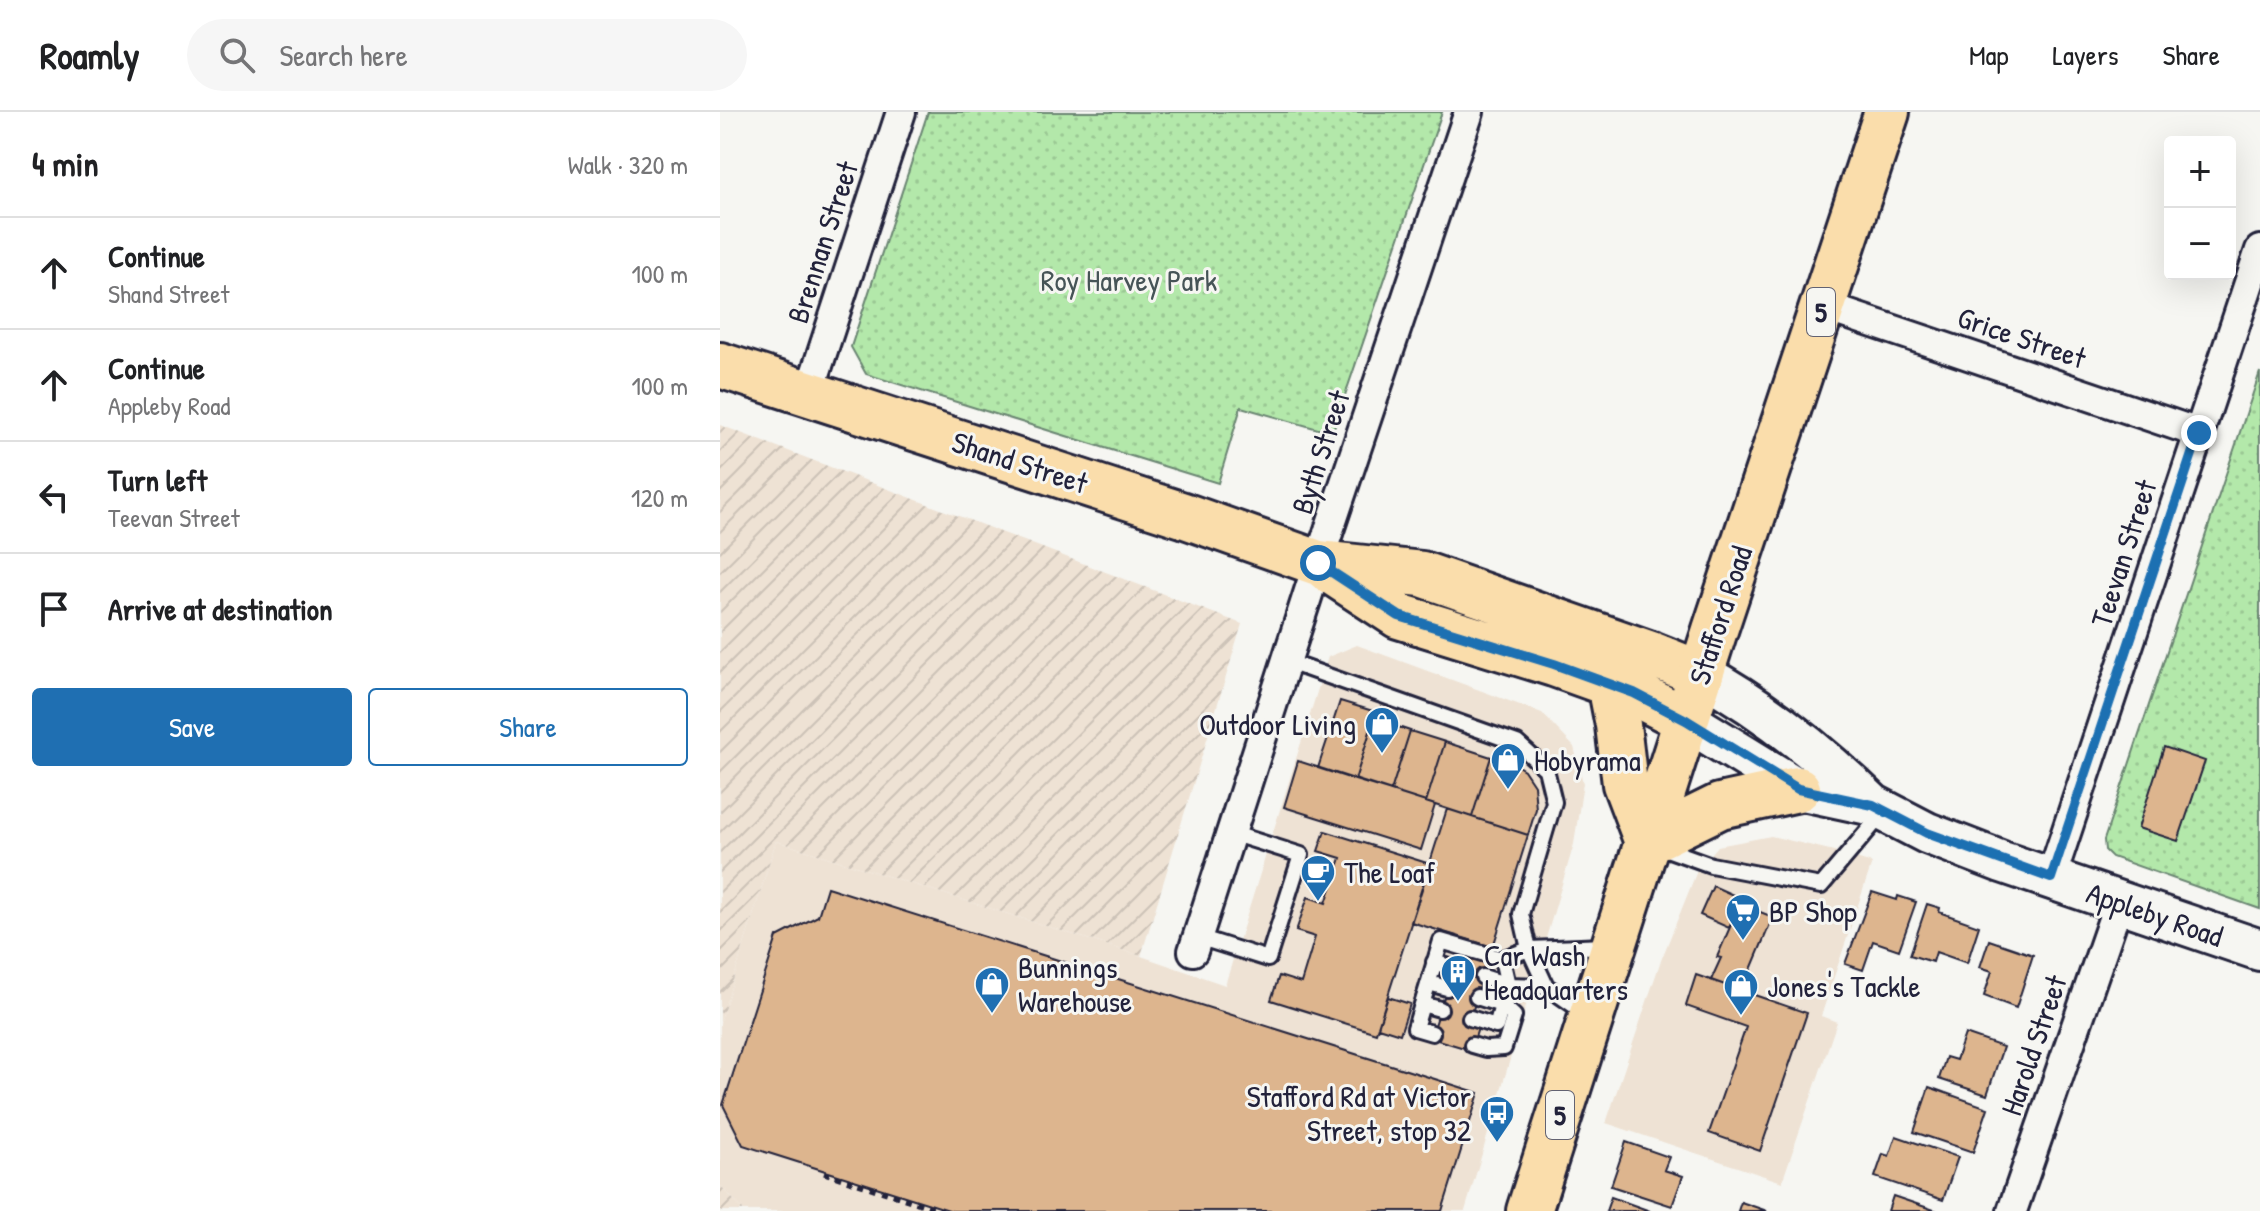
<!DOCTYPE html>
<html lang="en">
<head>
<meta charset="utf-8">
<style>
  :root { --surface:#fff; --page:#f6f6f6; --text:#202124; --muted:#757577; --line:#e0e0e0; --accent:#1f6fb2 }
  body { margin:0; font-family:"Patrick Hand",sans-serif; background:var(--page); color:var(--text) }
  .controls { position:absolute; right:24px; top:24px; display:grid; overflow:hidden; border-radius:8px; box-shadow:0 8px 32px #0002 }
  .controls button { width:72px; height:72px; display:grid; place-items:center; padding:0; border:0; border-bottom:2px solid var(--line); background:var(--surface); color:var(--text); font:40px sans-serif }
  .stop { position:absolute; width:24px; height:24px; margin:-18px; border:6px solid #1f6fb2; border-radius:50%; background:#fff }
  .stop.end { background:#1f6fb2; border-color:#fff; box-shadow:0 2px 8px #0008 }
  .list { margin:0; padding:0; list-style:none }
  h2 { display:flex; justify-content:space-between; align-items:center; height:104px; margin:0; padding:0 32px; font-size:34px }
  h2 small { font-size:26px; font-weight:400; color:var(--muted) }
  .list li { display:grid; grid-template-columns:52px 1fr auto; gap:24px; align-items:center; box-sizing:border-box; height:112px; padding:0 32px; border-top:2px solid var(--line) }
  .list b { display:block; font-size:30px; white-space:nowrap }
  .list p { margin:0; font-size:26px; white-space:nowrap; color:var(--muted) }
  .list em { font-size:26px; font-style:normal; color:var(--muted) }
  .actions { display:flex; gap:16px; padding:24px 32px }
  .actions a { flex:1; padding:18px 0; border:2px solid var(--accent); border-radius:8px; text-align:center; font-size:28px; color:var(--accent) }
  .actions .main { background:var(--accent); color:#fff }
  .icon { flex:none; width:44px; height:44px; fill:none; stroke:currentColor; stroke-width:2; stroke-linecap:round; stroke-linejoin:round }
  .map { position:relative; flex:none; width:1540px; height:1099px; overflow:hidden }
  header { display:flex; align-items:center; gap:48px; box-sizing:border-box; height:112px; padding:0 40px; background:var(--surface); border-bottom:2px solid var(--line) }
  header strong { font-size:38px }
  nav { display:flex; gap:44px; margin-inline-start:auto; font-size:28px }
  .search { width:560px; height:72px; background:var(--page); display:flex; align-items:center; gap:20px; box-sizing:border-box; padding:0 28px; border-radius:44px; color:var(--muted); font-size:30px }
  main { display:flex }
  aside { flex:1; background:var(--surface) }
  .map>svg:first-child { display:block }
  .built { fill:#eee2d4 }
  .industrial { fill:url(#industrial-furrows) }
  .park { fill:url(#park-dots); stroke:#6a8572; stroke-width:2 }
  .building { fill:#ddb58e; stroke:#22223b; stroke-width:2 }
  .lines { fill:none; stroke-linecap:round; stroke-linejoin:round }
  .lane-casing { stroke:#22223b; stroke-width:20 }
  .street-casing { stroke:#22223b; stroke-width:34 }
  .secondary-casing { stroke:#22223b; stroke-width:46 }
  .primary-casing { stroke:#22223b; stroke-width:50 }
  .highway-casing { stroke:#22223b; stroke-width:50 }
  .path { stroke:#22223b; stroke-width:5; stroke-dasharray:6 6; stroke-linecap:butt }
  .lane { stroke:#f6f6f2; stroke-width:14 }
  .street { stroke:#f6f6f2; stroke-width:28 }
  .secondary { stroke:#f6f6f2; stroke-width:40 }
  .primary { stroke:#faddab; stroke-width:44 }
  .highway { stroke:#faddab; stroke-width:44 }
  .route { stroke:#1f6fb2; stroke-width:10 }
  .labels { text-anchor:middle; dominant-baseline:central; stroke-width:6; stroke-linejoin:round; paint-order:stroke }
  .shield { fill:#f6f6f2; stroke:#626272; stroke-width:2 }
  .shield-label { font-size:28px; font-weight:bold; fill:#22223b }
  .street-label { font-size:30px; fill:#22223b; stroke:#f6f6f2 }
  .park-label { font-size:30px; fill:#465457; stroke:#f6f6f2 }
  .poi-label { font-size:30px; fill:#22223b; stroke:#f6f6f2; text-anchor:start }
</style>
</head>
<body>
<header>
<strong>Roamly</strong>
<div class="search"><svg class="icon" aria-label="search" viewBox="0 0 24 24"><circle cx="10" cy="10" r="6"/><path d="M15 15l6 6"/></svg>Search here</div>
<nav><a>Map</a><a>Layers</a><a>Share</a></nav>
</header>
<main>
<aside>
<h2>4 min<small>Walk · 320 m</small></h2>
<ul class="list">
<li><svg class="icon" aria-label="ahead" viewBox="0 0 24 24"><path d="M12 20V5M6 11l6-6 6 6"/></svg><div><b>Continue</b><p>Shand Street</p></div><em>100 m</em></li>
<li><svg class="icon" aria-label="ahead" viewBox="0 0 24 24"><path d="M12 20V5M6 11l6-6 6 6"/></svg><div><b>Continue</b><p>Appleby Road</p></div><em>100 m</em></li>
<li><svg class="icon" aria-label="left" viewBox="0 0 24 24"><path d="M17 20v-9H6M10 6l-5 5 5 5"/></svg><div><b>Turn left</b><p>Teevan Street</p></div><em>120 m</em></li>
<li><svg class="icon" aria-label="arrive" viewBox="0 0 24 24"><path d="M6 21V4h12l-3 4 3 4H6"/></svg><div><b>Arrive at destination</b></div></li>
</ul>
<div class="actions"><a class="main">Save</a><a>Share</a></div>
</aside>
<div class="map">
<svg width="1540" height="1099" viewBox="0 0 1540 1099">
  <defs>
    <pattern id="industrial-furrows" width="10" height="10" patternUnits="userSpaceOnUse" patternTransform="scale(2)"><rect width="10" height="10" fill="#eee2d4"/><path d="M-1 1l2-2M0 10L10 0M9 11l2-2" fill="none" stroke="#ccc2b7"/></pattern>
    <pattern id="park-dots" width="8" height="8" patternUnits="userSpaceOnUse" patternTransform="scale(2)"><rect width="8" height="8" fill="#b3e8aa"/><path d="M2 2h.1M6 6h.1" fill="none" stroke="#9ac793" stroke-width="1.8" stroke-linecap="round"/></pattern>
  </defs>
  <rect width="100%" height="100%" fill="#f6f6f2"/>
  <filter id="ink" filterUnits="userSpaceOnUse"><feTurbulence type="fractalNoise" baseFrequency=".0125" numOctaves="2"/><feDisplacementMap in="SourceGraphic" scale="16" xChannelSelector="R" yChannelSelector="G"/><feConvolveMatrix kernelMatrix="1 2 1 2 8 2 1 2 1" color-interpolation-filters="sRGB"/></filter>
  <g filter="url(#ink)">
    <path class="built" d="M637 533 822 601 854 635 863 671 854 732 745 1099H24L0 1073V911L56 729 421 844 505 873 608 545Z
      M1051 724 1114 739 1152 751 1101 904 1117 910 1062 1070 886 1011 940 851 977 759 998 734Z"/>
    <path class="industrial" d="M0 313 522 512 421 844 56 729 0 911Z
      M0 1073 24 1099H0Z"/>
    <path class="park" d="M208 0H722L612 321 521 295 498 371 146 262 131 235Z
      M1540 260V797L1392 745 1385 738 1384 728Z"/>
    <path class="building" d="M620 589 656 600 635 668 598 656Z
      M654 607 690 619 671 679 635 668Z
      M690 619 725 630 706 690 671 679Z
      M725 630 771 645 752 705 706 690Z
      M1444 635 1485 649 1458 729 1418 716Z
      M771 645 796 653 804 658 814 673 816 697 808 723 752 705Z
      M578 649 715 693 701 738 564 695Z
      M727 697 808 723 773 835 691 810Z
      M605 719 710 752 656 921 551 888 559 864 581 871 595 825 576 819 588 785 606 791 621 746 598 739Z
      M993 774 1029 790 1027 795 1020 792 1009 816 980 803Z
      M107 775 759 981 722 1099H232L23 1033 3 993 57 825 98 804Z
      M1152 780 1177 788 1178 784 1196 790 1179 838 1153 829 1143 858 1125 852Z
      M1020 792 1053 805 1022 879 991 868 1001 846 997 845Z
      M1207 792 1220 796 1219 800 1259 814 1247 851 1216 840 1213 850 1190 843Z
      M1269 828 1313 843 1296 896 1264 884 1272 859 1260 855Z
      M739 838 769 848 748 913 758 916 751 938 711 926Z
      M976 863 1087 901 1040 1039 989 1021 1026 915 966 894Z
      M668 885 690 892 680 922 658 915Z
      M1245 922 1283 935 1267 983 1219 967 1226 945 1236 948Z
      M1209 975 1268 996 1253 1040 1194 1020Z
      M1176 1024 1238 1045 1223 1088 1155 1065 1163 1042 1169 1044Z
      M906 1030 949 1045 944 1058 963 1064 952 1094 891 1074Z
      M1173 1084 1217 1099H1168Z
      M891 1085 930 1099H886Z
      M1021 1090 1047 1099H1018Z"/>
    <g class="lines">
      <defs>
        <path id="lane" d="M566 549 797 631 826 657 834 690 801 802 809 837 826 874
          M941 735 991 753 1101 774 1162 702
          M478 825 548 847 581 743 511 721
          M714 850 733 856
          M763 865 788 873 826 874 865 901
          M709 871 727 876
          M702 892 720 897
          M750 906 776 914 788 873 782 847
          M712 921 695 916 721 829 782 847 809 837 886 834
          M752 933 766 937 784 936 794 904 782 893 757 885"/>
        <path id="street" d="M1103 194 1479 321
          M89 281 181 0
          M1331 766 1540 138
          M473 839 598 451 749 0
          M1292 1099 1399 790"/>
        <path id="secondary" d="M981 562C1045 597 1101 642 1153 693
          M966 608 1078 677 1153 693 1207 721 1282 750 1540 838"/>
        <path id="primary" d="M0 253 463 403 598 451 702 462 931 542 981 562
          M606 456 679 504 834 552 890 572 914 581 966 608"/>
        <path id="highway" d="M890 572 898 613 905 672 927 730
          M927 730 1000 694 1078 677
          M809 1099 995 518 1167 0"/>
      </defs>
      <use href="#lane" class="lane-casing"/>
      <use href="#street" class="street-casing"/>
      <use href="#secondary" class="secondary-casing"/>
      <use href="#primary" class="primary-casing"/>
      <use href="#highway" class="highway-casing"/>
      <path class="path" d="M104 1061 222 1099"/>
      <use href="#lane" class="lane"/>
      <use href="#street" class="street"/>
      <use href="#secondary" class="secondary"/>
      <use href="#primary" class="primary"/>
      <use href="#highway" class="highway"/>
    </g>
  </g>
  <g class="lines" filter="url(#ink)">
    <path class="route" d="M598 451 679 504 834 552 914 581 966 608 1078 677 1153 693 1207 721 1331 766 1479 321"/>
  </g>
  <defs>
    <symbol id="shop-pin" viewBox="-11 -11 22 30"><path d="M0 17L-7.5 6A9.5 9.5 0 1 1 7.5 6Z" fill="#1f6fb2" stroke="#f6f6f2"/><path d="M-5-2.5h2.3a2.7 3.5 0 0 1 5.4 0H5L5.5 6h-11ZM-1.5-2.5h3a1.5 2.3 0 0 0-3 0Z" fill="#fff"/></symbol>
    <symbol id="cafe-pin" viewBox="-11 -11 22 30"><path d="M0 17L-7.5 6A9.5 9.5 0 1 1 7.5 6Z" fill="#1f6fb2" stroke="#f6f6f2"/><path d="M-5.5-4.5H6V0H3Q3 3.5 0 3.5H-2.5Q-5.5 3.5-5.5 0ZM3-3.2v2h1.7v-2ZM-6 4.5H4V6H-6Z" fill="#fff"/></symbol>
    <symbol id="supermarket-pin" viewBox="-11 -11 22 30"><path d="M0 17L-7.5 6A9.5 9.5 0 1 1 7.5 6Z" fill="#1f6fb2" stroke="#f6f6f2"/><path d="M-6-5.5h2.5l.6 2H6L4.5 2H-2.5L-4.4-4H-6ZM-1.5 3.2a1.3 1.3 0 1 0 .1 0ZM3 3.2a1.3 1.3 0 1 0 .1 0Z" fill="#fff"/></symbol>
    <symbol id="building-pin" viewBox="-11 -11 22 30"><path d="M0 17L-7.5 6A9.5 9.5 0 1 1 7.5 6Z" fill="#1f6fb2" stroke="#f6f6f2"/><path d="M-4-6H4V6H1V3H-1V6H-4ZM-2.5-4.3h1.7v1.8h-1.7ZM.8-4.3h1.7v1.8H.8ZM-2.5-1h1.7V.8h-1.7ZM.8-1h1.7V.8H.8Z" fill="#fff"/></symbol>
    <symbol id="bus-pin" viewBox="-11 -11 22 30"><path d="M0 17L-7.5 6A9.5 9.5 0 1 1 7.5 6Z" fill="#1f6fb2" stroke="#f6f6f2"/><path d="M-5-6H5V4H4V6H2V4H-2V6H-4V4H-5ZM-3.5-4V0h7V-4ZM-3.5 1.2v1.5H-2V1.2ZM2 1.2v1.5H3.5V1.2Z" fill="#fff"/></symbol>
  </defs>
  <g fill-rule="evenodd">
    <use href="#shop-pin" x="642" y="592" width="40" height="54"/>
    <use href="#shop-pin" x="768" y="628" width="40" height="54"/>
    <use href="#cafe-pin" x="578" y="740" width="40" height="54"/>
    <use href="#supermarket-pin" x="1003" y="779" width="40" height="54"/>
    <use href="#building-pin" x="718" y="840" width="40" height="54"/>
    <use href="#shop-pin" x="252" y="852" width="40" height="54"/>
    <use href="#shop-pin" x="1001" y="854" width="40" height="54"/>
    <use href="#bus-pin" x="757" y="981" width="40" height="54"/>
  </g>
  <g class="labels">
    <g class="shield">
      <rect x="1087" y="176" width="28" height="48" rx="6"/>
      <rect x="826" y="979" width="28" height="48" rx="6"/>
    </g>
    <g class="shield-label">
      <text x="1101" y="200">5</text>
      <text x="840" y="1003">5</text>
    </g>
    <g class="street-label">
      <text transform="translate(102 130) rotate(-72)">Brennan Street</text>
      <text transform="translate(1302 225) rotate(19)">Grice Street</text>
      <text transform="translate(600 340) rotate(-72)">Byth Street</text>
      <text transform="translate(300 350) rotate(18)">Shand Street</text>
      <text transform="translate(1403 441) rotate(-72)">Teevan Street</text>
      <text transform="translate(1000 503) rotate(-72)">Stafford Road</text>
      <text transform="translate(1435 802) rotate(19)">Appleby Road</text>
      <text transform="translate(1313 933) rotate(-71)">Harold Street</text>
    </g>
    <g class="park-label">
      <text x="409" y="168">Roy Harvey Park</text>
    </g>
    <g class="poi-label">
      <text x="636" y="612" text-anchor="end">Outdoor Living</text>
      <text x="814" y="648">Hobyrama</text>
      <text x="624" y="760">The Loaf</text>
      <text x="1049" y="799">BP Shop</text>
      <text x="764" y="843">Car Wash<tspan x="764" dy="34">Headquarters</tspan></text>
      <text x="298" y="855">Bunnings<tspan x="298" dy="34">Warehouse</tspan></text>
      <text x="1047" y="874">Jones's Tackle</text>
      <text x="751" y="984" text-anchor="end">Stafford Rd at Victor<tspan x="751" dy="34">Street, stop 32</tspan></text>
    </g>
  </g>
</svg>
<div class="controls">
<button>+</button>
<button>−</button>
</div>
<div class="stop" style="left:598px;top:451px"></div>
<div class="stop end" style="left:1479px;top:321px"></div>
</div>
</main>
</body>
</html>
